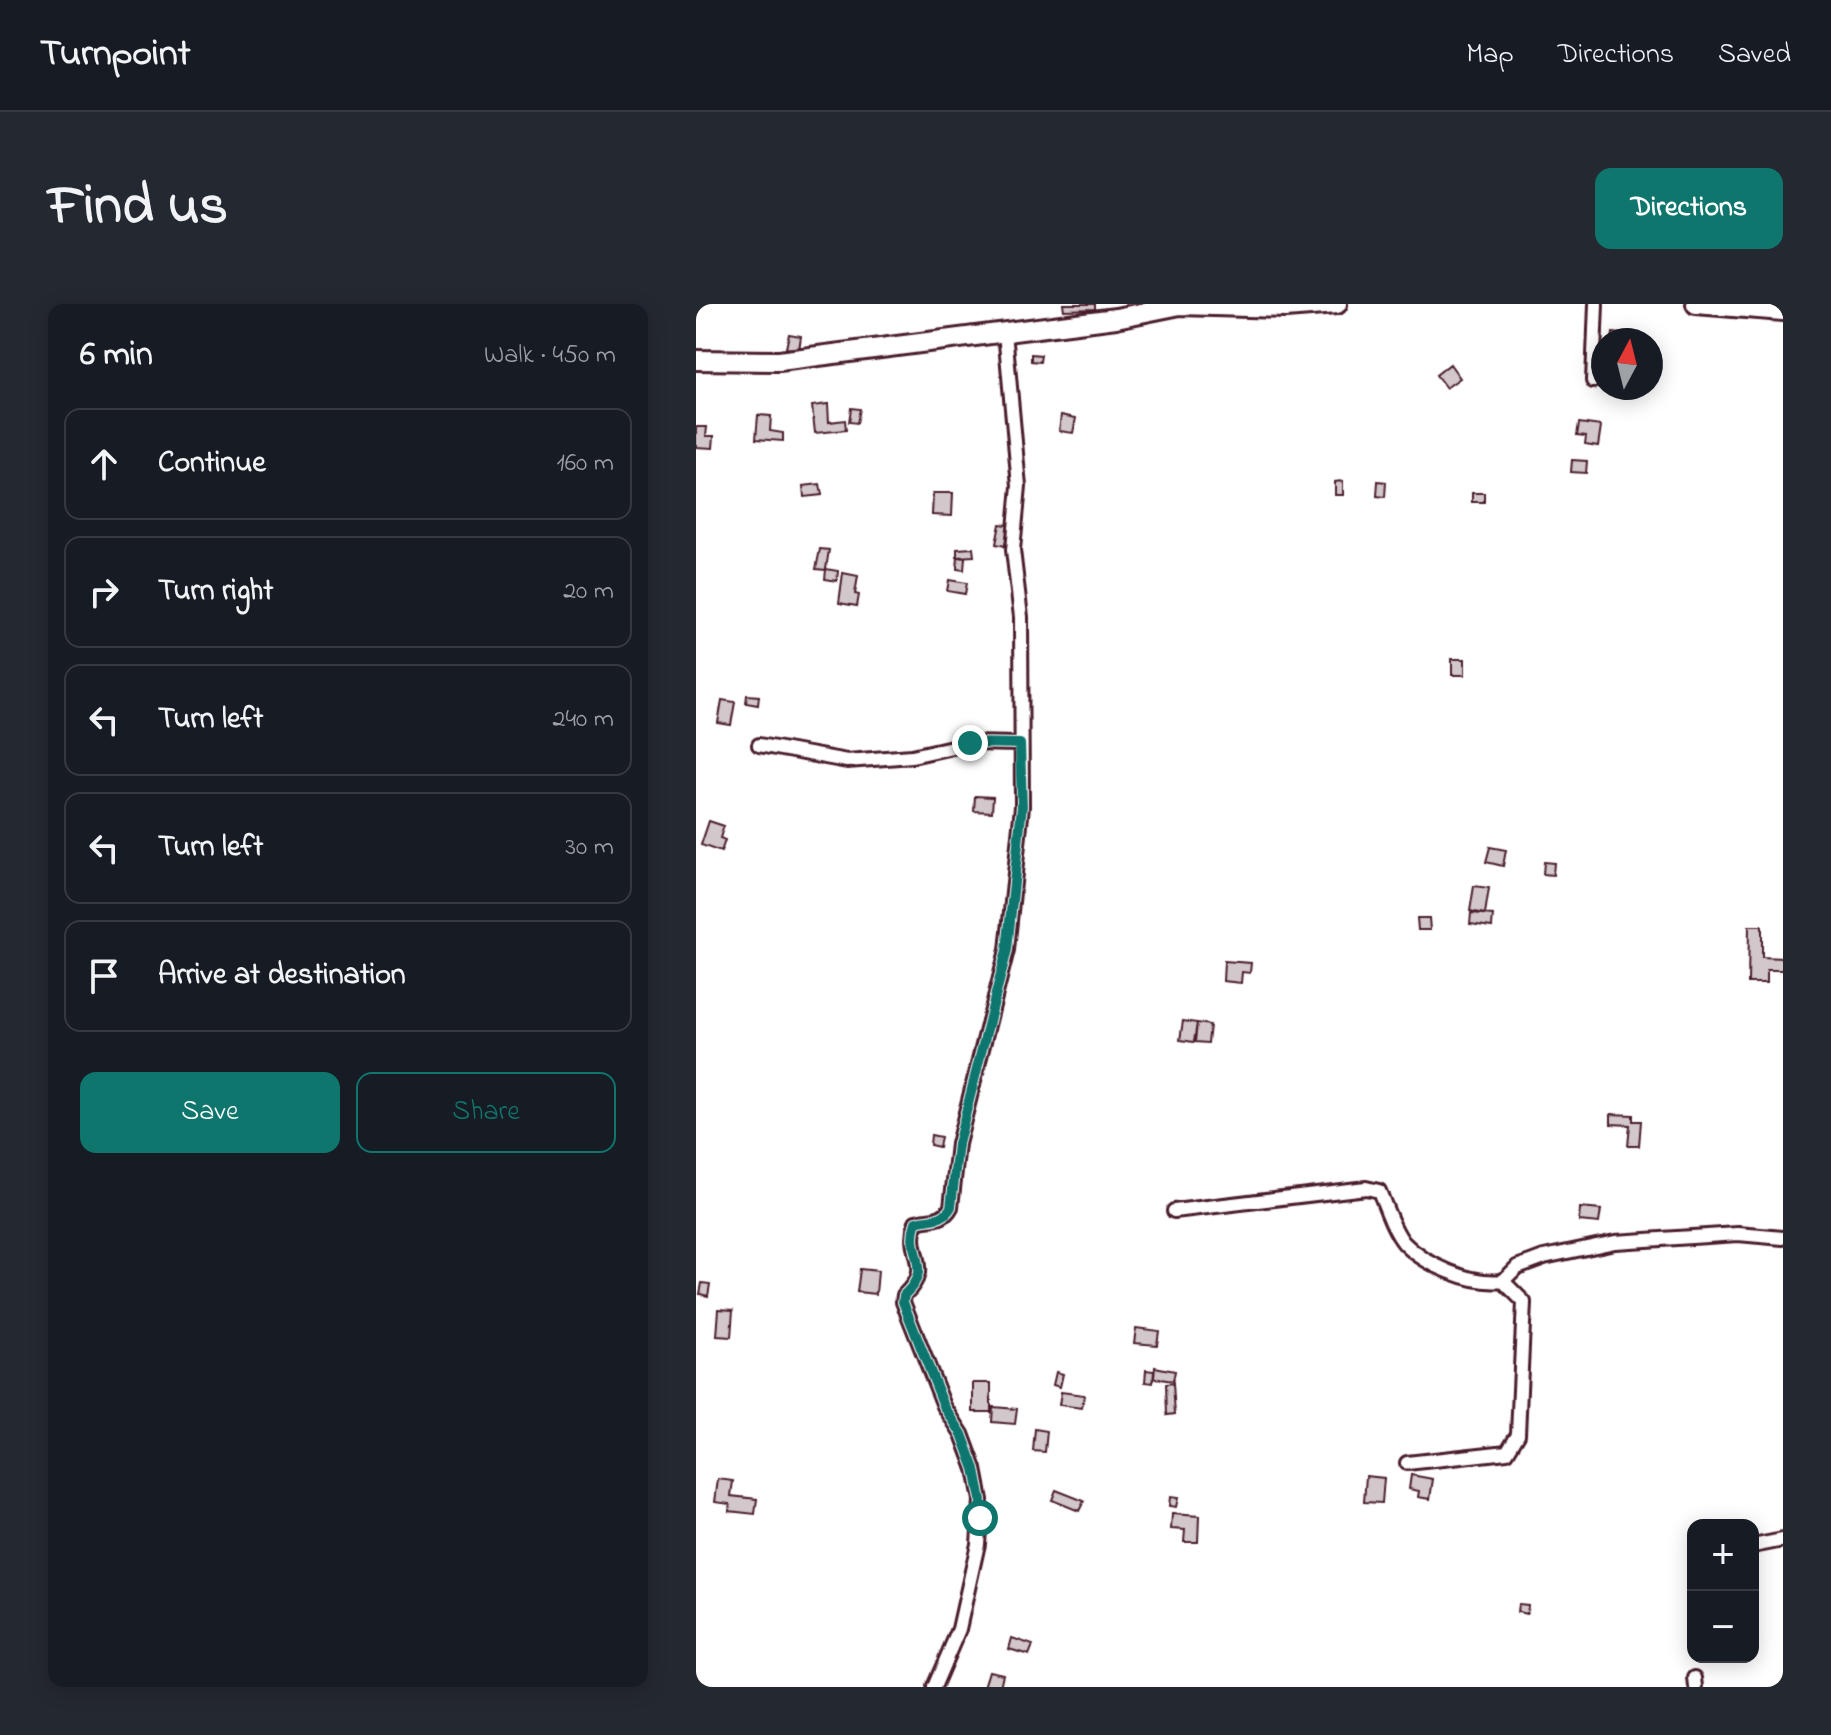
<!DOCTYPE html>
<html lang="en">
<head>
<meta charset="utf-8">
<style>
  :root { --surface:#171b24; --page:#242831; --text:#f1f3f6; --muted:#9ea1a6; --line:#363941; --accent:#0f766e }
  body { margin:0; font-family:"Indie Flower",sans-serif; background:var(--page); color:var(--text) }
  .controls { position:absolute; right:24px; bottom:24px; display:grid; overflow:hidden; border-radius:16px; box-shadow:0 4px 20px #0003 }
  .controls button { width:72px; height:72px; display:grid; place-items:center; padding:0; border:0; border-bottom:2px solid var(--line); background:var(--surface); color:var(--text); font:40px sans-serif }
  .compass { position:absolute; left:895px; top:24px; width:72px; height:72px; border-radius:50%; background:var(--surface); box-shadow:0 4px 20px #0003; rotate:7deg }
  .stop { position:absolute; width:24px; height:24px; margin:-18px; border:6px solid #0f766e; border-radius:50%; background:#fff }
  .stop.end { background:#0f766e; border-color:#fff; box-shadow:0 2px 8px #0008 }
  .list { margin:0; padding:0; list-style:none }
  h2 { display:flex; justify-content:space-between; align-items:center; height:104px; margin:0; padding:0 32px; font-size:34px }
  h2 small { font-size:26px; font-weight:400; color:var(--muted) }
  .list li { display:grid; grid-template-columns:52px 1fr auto; gap:24px; align-items:center; box-sizing:border-box; height:112px; margin:0 16px 16px; padding:0 16px; border:2px solid var(--line); border-radius:16px }
  .list b { display:block; font-size:30px; white-space:nowrap }
  .list em { font-size:26px; font-style:normal; color:var(--muted) }
  .actions { display:flex; gap:16px; padding:24px 32px }
  .actions a { flex:1; padding:18px 0; border:2px solid var(--accent); border-radius:16px; text-align:center; font-size:28px; color:var(--accent) }
  .actions .main { background:var(--accent); color:#fff }
  .icon { flex:none; width:44px; height:44px; fill:none; stroke:currentColor; stroke-width:2; stroke-linecap:round; stroke-linejoin:round }
  .map { position:relative; flex:none; width:1087px; height:1383px; overflow:hidden; border-radius:16px }
  header { display:flex; align-items:center; gap:48px; box-sizing:border-box; height:112px; padding:0 40px; background:var(--surface); border-bottom:2px solid var(--line) }
  header strong { font-size:38px }
  nav { display:flex; gap:44px; margin-inline-start:auto; font-size:28px }
  .intro { display:flex; align-items:center; justify-content:space-between; box-sizing:border-box; height:192px; padding:0 48px }
  h1 { margin:0; font-size:56px }
  .button { padding:20px 36px; border-radius:16px; background:var(--accent); color:#fff; font-size:28px; font-weight:700 }
  main { display:flex; gap:48px; padding:0 48px }
  aside { flex:1; background:var(--surface); border-radius:16px; box-shadow:0 4px 20px #0003 }
  .map>svg:first-child { display:block }
  .building { fill:#d2c7cb; stroke:#4a1f2b; stroke-width:2 }
  .lines { fill:none; stroke-linecap:round; stroke-linejoin:round }
  .street-casing { stroke:#4a1f2b; stroke-width:18 }
  .secondary-casing { stroke:#4a1f2b; stroke-width:24 }
  .street { stroke:#fff; stroke-width:12 }
  .secondary { stroke:#fff; stroke-width:18 }
  .route { stroke:#0f766e; stroke-width:10 }
</style>
</head>
<body>
<header>
<strong>Turnpoint</strong>
<nav><a>Map</a><a>Directions</a><a>Saved</a></nav>
</header>
<div class="intro"><h1>Find us</h1><a class="button">Directions</a></div>
<main>
<aside>
<h2>6 min<small>Walk · 450 m</small></h2>
<ul class="list">
<li><svg class="icon" aria-label="ahead" viewBox="0 0 24 24"><path d="M12 20V5M6 11l6-6 6 6"/></svg><div><b>Continue</b></div><em>160 m</em></li>
<li><svg class="icon" aria-label="right" viewBox="0 0 24 24"><path d="M7 20v-9h11M14 6l5 5-5 5"/></svg><div><b>Turn right</b></div><em>20 m</em></li>
<li><svg class="icon" aria-label="left" viewBox="0 0 24 24"><path d="M17 20v-9H6M10 6l-5 5 5 5"/></svg><div><b>Turn left</b></div><em>240 m</em></li>
<li><svg class="icon" aria-label="left" viewBox="0 0 24 24"><path d="M17 20v-9H6M10 6l-5 5 5 5"/></svg><div><b>Turn left</b></div><em>30 m</em></li>
<li><svg class="icon" aria-label="arrive" viewBox="0 0 24 24"><path d="M6 21V4h12l-3 4 3 4H6"/></svg><div><b>Arrive at destination</b></div></li>
</ul>
<div class="actions"><a class="main">Save</a><a>Share</a></div>
</aside>
<div class="map">
<svg width="1087" height="1383" viewBox="0 0 1087 1383">
  <rect width="100%" height="100%" fill="#fff"/>
  <filter id="ink" filterUnits="userSpaceOnUse"><feTurbulence type="fractalNoise" baseFrequency=".0125" numOctaves="2"/><feDisplacementMap in="SourceGraphic" scale="16" xChannelSelector="R" yChannelSelector="G"/><feConvolveMatrix kernelMatrix="1 2 1 2 8 2 1 2 1" color-interpolation-filters="sRGB"/></filter>
  <g filter="url(#ink)">
    <path class="building" d="M367 0H399V5L368 6Z
      M917 29 935 31 934 36H916Z
      M93 30 105 32 103 46 90 44Z
      M335 50 345 51 344 58 335 57Z
      M754 60 764 74 750 84 740 71Z
      M132 100 133 118 149 116 150 126 119 129 116 102Z
      M155 104 164 105 161 119 153 118Z
      M62 111 75 112 74 127 87 129V137L60 135Z
      M365 111 380 114 377 129 363 127Z
      M883 119 905 122 902 142 889 140 890 132 881 131Z
      M0 123H11L10 132H18L17 144 0 143Z
      M876 156 891 157 890 169 875 168Z
      M647 177V191H639V178Z
      M682 177 690 178 689 193 681 192Z
      M124 180 126 191 108 193 107 182Z
      M237 189H257L256 212 236 211Z
      M776 189H788V198H776Z
      M304 220 312 221 309 242 300 240Z
      M277 244 278 252 261 253V245Z
      M124 245 133 246 130 265 142 267 141 277 129 275 130 266 120 265Z
      M262 253 269 254 268 266 261 265Z
      M147 269 162 272 159 290 163 291 161 302 143 299Z
      M253 276 271 279 269 290 251 287Z
      M756 355H769V371H756Z
      M51 391 63 392 62 401 50 399Z
      M26 396 39 398 35 421 22 419Z
      M279 492 297 493 296 508 278 507Z
      M13 517 28 522 24 534 29 536 25 548 5 541Z
      M794 543 810 546 807 562 790 558Z
      M848 558 858 559 857 571 847 570Z
      M778 582 793 584 789 610 774 607Z
      M775 609 797 611 796 623 774 620Z
      M721 614H733L734 626H722Z
      M1053 622H1066V653L1087 654V666H1071V679H1052Z
      M528 657 555 659 554 669 546 668 545 679 527 677Z
      M487 717 501 719 498 738 484 736Z
      M501 719 514 721 512 739 499 738Z
      M915 810 937 811V817H945L943 842H932L934 821 915 820Z
      M235 831 245 833 243 843 234 841Z
      M884 904 905 906 903 919 883 917Z
      M164 965 182 967 180 990 161 988Z
      M6 979 14 980 12 992 4 990Z
      M23 1005 37 1006 35 1033 21 1032Z
      M440 1024 463 1027 461 1041 438 1039Z
      M459 1063 479 1067 477 1077 458 1074Z
      M450 1066 458 1067 457 1079 449 1078Z
      M360 1068 367 1070 364 1083 357 1081Z
      M277 1079H295V1108H277Z
      M477 1079 479 1110 471 1111 470 1080Z
      M365 1088 388 1091 386 1104 363 1101Z
      M297 1103 321 1105 319 1120 296 1118Z
      M339 1125 351 1127 349 1148 337 1147Z
      M715 1171 737 1175 734 1195 722 1193 723 1187 713 1185Z
      M670 1172 688 1174 686 1199 668 1198Z
      M22 1175 37 1177 35 1192 61 1195 59 1210 33 1207 34 1200 19 1198Z
      M360 1186 388 1197 383 1207 356 1196Z
      M474 1193 482 1194 480 1203 473 1202Z
      M476 1210 503 1212 502 1238H488L489 1226 475 1225Z
      M822 1300 832 1301 831 1310 821 1308Z
      M316 1334 337 1341 333 1351 313 1345Z
      M293 1367 307 1370 304 1383H288Z"/>
    <g class="lines">
      <defs>
        <path id="street" d="M897 77 900 0
          M63 441 151 457 216 452 274 439 324 440
          M478 907 670 884 683 887C690 903 697 926 708 939 729 961 776 981 807 977
          M711 1159 811 1148 822 1130 828 998 807 977 821 963 848 953 919 938 1042 930 1087 934
          M1057 1242 1087 1236
          M999 1374 1000 1383
          M238 1383 263 1325 282 1240 285 1196 279 1165 266 1130 248 1102 207 998 208 991C239 962 208 951 220 918 234 914 247 918 255 903L262 840 311 646 326 502 325 313 317 246 323 182 309 28"/>
        <path id="secondary" d="M1000 0 1087 7
          M0 56 83 57 420 14 484 1 589 4 641 0"/>
      </defs>
      <use href="#street" class="street-casing"/>
      <use href="#secondary" class="secondary-casing"/>
      <use href="#street" class="street"/>
      <use href="#secondary" class="secondary"/>
    </g>
  </g>
  <g class="lines" filter="url(#ink)">
    <path class="route" d="M274 439 324 440 326 502 311 646 262 840 255 903C247 918 233 914 220 918 208 950 239 963 208 991L207 998 248 1102 266 1130 279 1165 285 1196 284 1214"/>
  </g>
</svg>
<div class="controls">
<button>+</button>
<button>−</button>
</div>
<svg class="compass" viewBox="-18 -18 36 36"><path d="M0-13l5 13h-10z" fill="#e53935"/><path d="M0 13l5-13h-10z" fill="#9ea1a6"/></svg>
<div class="stop" style="left:284px;top:1214px"></div>
<div class="stop end" style="left:274px;top:439px"></div>
</div>
</main>
</body>
</html>
